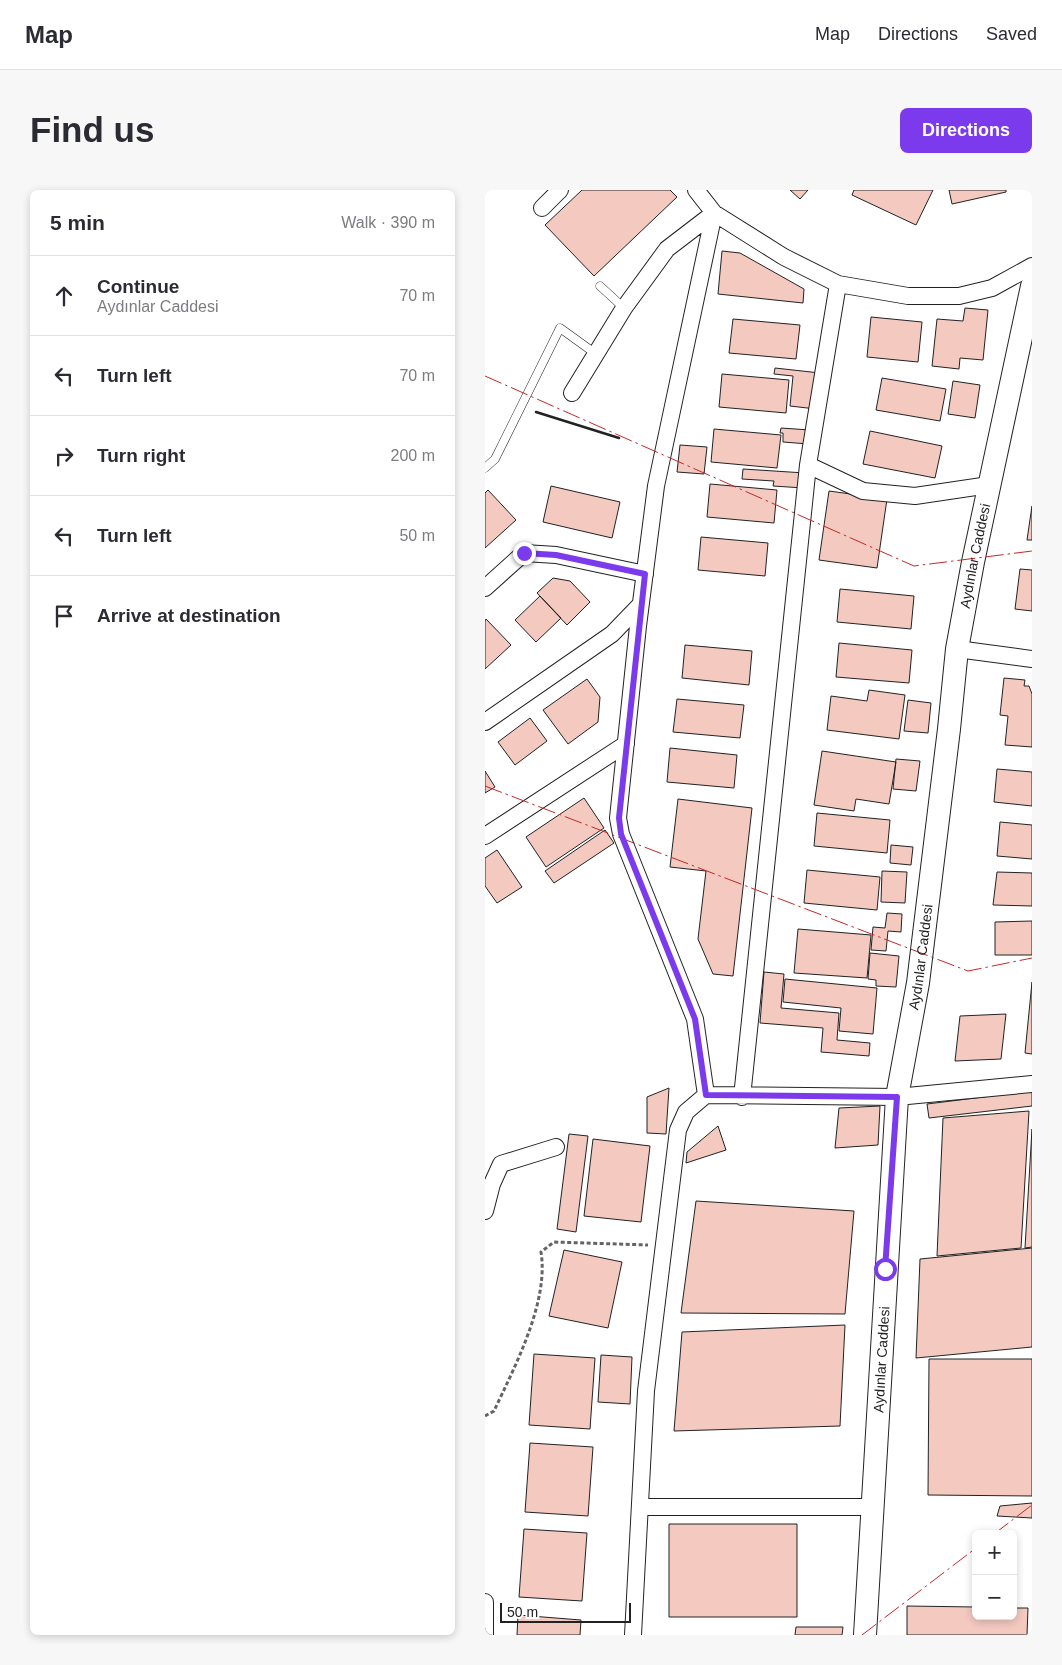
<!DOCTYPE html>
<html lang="en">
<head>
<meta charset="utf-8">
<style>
  :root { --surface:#fff; --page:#f7f7f7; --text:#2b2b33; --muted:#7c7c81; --line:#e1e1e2; --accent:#7c3aed }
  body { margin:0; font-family:Arial,sans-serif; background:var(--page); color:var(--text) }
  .controls { position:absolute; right:15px; bottom:15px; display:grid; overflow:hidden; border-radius:8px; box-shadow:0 2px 8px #0003 }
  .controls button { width:45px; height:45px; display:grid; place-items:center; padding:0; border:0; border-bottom:1px solid var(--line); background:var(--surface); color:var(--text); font:25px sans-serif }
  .scale { position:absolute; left:15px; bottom:12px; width:131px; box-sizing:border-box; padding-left:5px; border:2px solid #222; border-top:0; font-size:14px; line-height:18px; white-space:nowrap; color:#222; -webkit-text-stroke:4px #fff; paint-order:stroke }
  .stop { position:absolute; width:15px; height:15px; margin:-11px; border:4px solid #7c3aed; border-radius:50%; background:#fff }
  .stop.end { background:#7c3aed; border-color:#fff; box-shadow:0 1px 5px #0008 }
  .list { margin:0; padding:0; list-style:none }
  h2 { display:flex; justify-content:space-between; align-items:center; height:65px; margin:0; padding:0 20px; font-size:21px }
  h2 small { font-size:16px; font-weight:400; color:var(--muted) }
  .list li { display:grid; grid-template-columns:32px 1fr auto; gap:15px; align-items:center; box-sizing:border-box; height:80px; padding:0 20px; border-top:1px solid var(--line) }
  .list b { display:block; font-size:19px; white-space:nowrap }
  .list p { margin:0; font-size:16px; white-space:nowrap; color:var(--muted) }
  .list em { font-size:16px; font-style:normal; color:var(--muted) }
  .icon { flex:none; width:28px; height:28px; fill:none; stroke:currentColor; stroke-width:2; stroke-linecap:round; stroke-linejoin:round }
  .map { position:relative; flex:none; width:547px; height:1445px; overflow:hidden; border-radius:8px }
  header { display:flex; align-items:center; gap:30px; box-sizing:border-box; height:70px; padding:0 25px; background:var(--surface); border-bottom:1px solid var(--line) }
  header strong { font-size:24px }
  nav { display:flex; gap:28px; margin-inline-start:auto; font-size:18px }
  .intro { display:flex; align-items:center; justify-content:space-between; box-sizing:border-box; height:120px; padding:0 30px }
  h1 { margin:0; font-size:35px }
  .button { padding:12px 22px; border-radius:8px; background:var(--accent); color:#fff; font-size:18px; font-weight:700 }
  main { display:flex; gap:30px; padding:0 30px }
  aside { flex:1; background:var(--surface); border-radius:8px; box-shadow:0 2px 8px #0003 }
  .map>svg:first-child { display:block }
  .building { fill:#f3c9c0; stroke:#222 }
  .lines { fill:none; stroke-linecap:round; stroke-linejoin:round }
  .lane-casing { stroke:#222; stroke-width:9 }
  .street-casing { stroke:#222; stroke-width:18 }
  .secondary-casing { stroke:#222; stroke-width:24 }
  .path { stroke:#646464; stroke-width:3; stroke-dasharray:4 2.5; stroke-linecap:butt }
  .lane { stroke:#fff; stroke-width:8 }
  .street { stroke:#fff; stroke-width:16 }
  .secondary { stroke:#fff; stroke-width:22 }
  .wall { stroke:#222; stroke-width:2.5 }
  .power { stroke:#c62828; stroke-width:1; stroke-dasharray:18 4 2.5 4; stroke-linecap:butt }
  .route { stroke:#7c3aed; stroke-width:6 }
  .labels { text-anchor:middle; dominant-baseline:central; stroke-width:4; stroke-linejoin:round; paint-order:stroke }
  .street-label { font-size:14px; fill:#222; stroke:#fff }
</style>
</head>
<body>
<header>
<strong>Map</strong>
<nav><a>Map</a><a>Directions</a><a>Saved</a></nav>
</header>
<div class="intro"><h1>Find us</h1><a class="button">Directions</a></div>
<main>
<aside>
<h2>5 min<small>Walk · 390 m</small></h2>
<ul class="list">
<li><svg class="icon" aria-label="ahead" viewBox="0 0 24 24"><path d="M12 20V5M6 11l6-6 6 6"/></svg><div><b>Continue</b><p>Aydınlar Caddesi</p></div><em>70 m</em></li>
<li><svg class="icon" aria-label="left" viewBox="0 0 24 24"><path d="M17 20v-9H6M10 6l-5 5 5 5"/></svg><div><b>Turn left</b></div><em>70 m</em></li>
<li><svg class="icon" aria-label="right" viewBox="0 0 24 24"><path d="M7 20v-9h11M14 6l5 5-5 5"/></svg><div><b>Turn right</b></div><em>200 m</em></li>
<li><svg class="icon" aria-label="left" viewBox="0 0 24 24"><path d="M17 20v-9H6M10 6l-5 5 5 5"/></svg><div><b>Turn left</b></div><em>50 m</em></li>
<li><svg class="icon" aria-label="arrive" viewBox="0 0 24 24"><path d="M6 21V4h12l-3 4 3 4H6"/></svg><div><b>Arrive at destination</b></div></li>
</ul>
</aside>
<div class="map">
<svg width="547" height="1445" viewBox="0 0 547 1445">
  <rect width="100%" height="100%" fill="#fff"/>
  <path class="building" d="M97 0H185L192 7 109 86 60 35Z
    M305 0H323L315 9Z
    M369 0H448L431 35 367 5Z
    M464 0H521V2L467 14Z
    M237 61 255 63 319 99 318 113 233 104Z
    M480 118 503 120 498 170 475 168 474 179 447 176 452 129 478 131Z
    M386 127 437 132 433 172 382 167Z
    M248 129 315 135 311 169 244 163Z
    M290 178 335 183 331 219 305 216 308 186 289 184Z
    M237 184 304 190 301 223 234 217Z
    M397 188 461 199 455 231 391 220Z
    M468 191 495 195 490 228 463 224Z
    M296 238 325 240 324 254 298 252V243H295Z
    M229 239 296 245 292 278 226 272Z
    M385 241 457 256 450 288 378 274Z
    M195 255 222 257 219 284 192 282Z
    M258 279 320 283 319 298 288 296 289 291 257 289Z
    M225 294 292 300 289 333 222 327Z
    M66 296 135 312 127 348 58 332Z
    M3 300 31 330 0 358V303Z
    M344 301 402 309 392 378 334 370Z
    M547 316V350H542Z
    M216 347 283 353 280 386 213 380Z
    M535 379 547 380V421L530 419Z
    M68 388 85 391 105 412 82 435 52 403Z
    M355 399 429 406 426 439 352 432Z
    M55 406 76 428 51 452 30 430Z
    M1 429 26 455 0 479V431Z
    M354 453 427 460 424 493 351 487Z
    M200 455 267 461 264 495 197 488Z
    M519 488 540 490 539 496H544L547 504V557L520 555 523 526 515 525Z
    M102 489 115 507 113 532 83 554 58 520Z
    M384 500 420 505 414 549 342 540 346 506 382 511Z
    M192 509 259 515 255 548 188 542Z
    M423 510 446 513 443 543 419 541Z
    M45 528 62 551 30 575 13 552Z
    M185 558 252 565 249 598 182 592Z
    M337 561 411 572 404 614 371 609 369 621 329 615Z
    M411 569 435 571 431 601 408 599Z
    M512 579 547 582V616L509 612Z
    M0 581 10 597 0 603Z
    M99 608 119 638 61 677 41 647Z
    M193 609 267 618 248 786 228 784 213 749 221 681 185 677Z
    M332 623 405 630 402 663 329 656Z
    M515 632 547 635V669L512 666Z
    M120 640 129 653 69 693 60 681Z
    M406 655 428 657 426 675 405 673Z
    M12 660 37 697 12 713 0 696V668Z
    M322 680 395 687 392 720 319 713Z
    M397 681 422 682 420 713 396 712Z
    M512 682 547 683V716L508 715Z
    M402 723 417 724 416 742 403 741 401 761 386 760 388 737 400 738Z
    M547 731V765H510V732Z
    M313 739 386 745 382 788 309 783Z
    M385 763 414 766 411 797 391 796V790L383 789Z
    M279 782 299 784 296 818 354 823 352 850 385 853 384 866 336 862 338 838 275 833Z
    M300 789 392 798 388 844 354 841 356 818 298 812Z
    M547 792V864L540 863Z
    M521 824 516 869 470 871 475 826Z
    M184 898 181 944 162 943V907Z
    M547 901V916L444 928 442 914Z
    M395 916 393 955 350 958 354 918Z
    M544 921 536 1058 452 1066 458 928Z
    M233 936 241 960 201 973 202 962Z
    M547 939V1057L540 1058Z
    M84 944 103 946 91 1042 72 1039Z
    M108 949 165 956 156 1032 99 1026Z
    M211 1011 369 1021 360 1124 196 1123Z
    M547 1058V1157L431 1168 435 1069Z
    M79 1060 137 1072 123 1138 64 1126Z
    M360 1135 355 1236 189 1241 197 1142Z
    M49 1164 110 1168 105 1239 44 1235Z
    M116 1165 147 1167 145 1214 113 1212Z
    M444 1169H547V1306L443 1305Z
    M45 1253 108 1257 103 1326 40 1322Z
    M547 1313V1328L512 1326 515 1316Z
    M184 1334H312V1427H184Z
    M39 1339 102 1343 97 1411 34 1407Z
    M422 1416 491 1417V1426H528V1418H543L542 1445H422Z
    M33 1425 96 1430 95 1445H32Z
    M311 1437H358L357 1445H310Z"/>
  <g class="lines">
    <defs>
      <path id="lane" d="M115 96 139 118
        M0 278 10 269 75 138 111 164"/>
      <path id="street" d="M211 0 229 23 299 67 353 94 423 106H474L507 98 547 76
        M57 18 75 0
        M87 203 139 118 182 59 229 23
        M323 275 378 301 430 306 504 295
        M0 398 39 363 71 365 160 384
        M472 459 547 469
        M0 532 127 444 155 415
        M0 646 141 554
        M221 905 210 829 136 644 133 628 153 436 171 296 229 23
        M257 907 323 275 353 94
        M0 1021 7 994 16 974 71 957
        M155 1317H388
        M0 1412V1445
        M148 1445 161 1201 193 940 201 922 221 905 412 907 547 894"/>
      <g id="secondary">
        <path id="s1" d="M380 1445 412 907 433 793 464 539 472 459 488 372 547 96"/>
      </g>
    </defs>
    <use href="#lane" class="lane-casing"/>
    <use href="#street" class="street-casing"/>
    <use href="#secondary" class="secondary-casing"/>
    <path class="path" d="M0 1226 9 1221C30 1176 64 1112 56 1062L69 1052 163 1055"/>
    <use href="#lane" class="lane"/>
    <use href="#street" class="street"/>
    <use href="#secondary" class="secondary"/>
    <path class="wall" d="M51 222 134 248"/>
    <path class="power" d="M0 186 429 376 547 361
      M0 596 483 781 547 768
      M509 1344 547 1315
      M377 1445 491 1358"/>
  </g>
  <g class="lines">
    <path class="route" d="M39 363 71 365 160 384 134 628 136 644 210 829 221 905 412 907 400 1079"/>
  </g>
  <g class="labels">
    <g class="street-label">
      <text stroke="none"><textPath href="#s1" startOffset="1086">Aydınlar Caddesi</textPath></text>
      <text stroke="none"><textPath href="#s1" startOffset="681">Aydınlar Caddesi</textPath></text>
      <text stroke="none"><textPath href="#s1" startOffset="276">Aydınlar Caddesi</textPath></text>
    </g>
  </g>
</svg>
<div class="controls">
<button>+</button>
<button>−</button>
</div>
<div class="scale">50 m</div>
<div class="stop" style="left:400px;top:1079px"></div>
<div class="stop end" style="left:39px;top:363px"></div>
</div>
</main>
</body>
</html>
